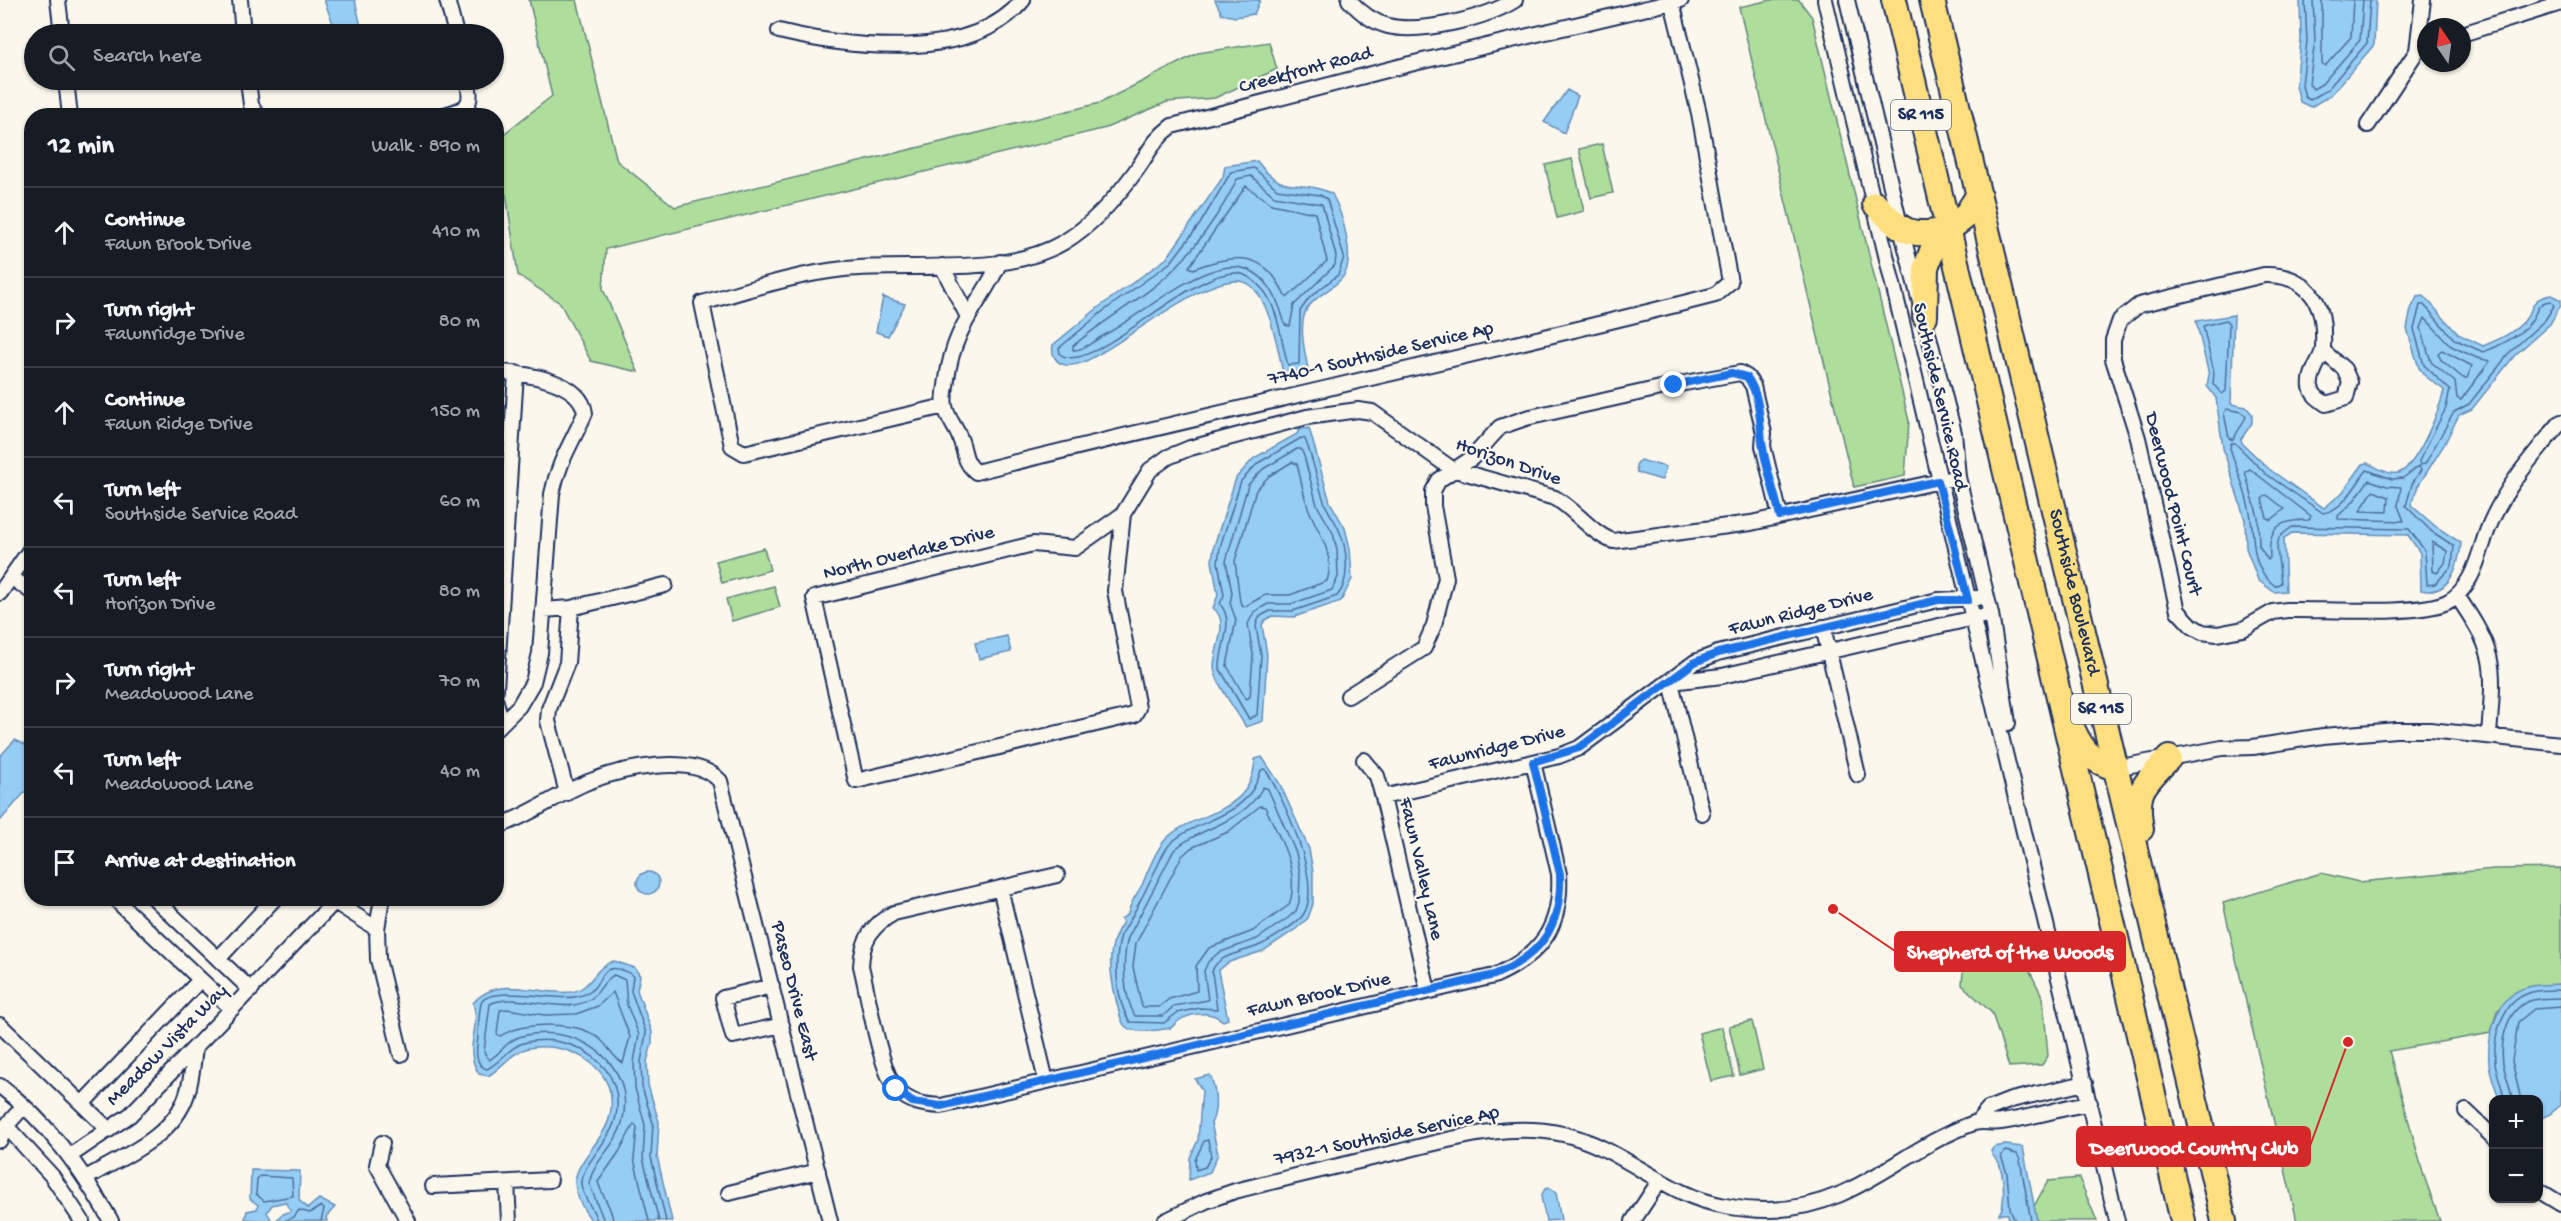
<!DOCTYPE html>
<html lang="en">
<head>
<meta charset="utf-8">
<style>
  :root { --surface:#171b24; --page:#20242c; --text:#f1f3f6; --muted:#9ea1a6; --line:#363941 }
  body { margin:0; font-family:"Gochi Hand",sans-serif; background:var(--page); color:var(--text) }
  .controls { position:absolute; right:18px; bottom:18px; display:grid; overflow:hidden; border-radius:12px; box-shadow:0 2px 4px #0004 }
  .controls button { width:54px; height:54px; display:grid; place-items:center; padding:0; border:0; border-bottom:2px solid var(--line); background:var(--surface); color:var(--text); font:30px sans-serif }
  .compass { position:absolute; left:2417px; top:18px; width:54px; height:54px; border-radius:50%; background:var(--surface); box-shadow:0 2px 4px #0004; rotate:347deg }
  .stop { position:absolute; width:18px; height:18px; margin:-14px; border:4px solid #1a73e8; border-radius:50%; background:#fff }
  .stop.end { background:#1a73e8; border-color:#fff; box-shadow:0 2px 6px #0008 }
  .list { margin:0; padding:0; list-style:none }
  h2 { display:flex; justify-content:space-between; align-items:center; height:78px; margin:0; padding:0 24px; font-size:26px }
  h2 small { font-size:20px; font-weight:400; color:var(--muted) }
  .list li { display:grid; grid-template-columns:39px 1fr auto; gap:18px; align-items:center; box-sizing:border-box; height:90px; padding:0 24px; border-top:2px solid var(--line) }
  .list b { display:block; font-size:22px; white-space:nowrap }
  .list p { margin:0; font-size:20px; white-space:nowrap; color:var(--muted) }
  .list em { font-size:20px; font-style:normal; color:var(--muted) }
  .icon { flex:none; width:33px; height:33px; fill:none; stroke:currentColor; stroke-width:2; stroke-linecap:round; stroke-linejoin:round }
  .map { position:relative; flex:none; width:2561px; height:1221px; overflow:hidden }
  .search { position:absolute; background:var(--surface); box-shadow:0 2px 4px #0004; left:24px; top:24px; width:480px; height:66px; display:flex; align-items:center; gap:15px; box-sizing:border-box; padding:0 21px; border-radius:33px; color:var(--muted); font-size:22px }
  .panel { position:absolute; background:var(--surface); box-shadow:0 2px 4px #0004; left:24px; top:108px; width:480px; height:798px; border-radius:24px }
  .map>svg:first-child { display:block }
  .green { fill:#aedd9c; stroke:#64867d; stroke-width:1.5 }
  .water { fill:#96cdf5; stroke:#658eb9; stroke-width:1.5 }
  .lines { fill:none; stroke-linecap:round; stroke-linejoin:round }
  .shore { stroke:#4c6e9a; stroke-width:1.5 }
  .minor-casing { stroke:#1b2f5e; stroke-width:18 }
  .trunk-casing { stroke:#1b2f5e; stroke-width:28 }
  .minor { stroke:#fbf7ec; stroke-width:14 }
  .trunk { stroke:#fedf80; stroke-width:24 }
  .route { stroke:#1a73e8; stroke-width:8 }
  .labels { text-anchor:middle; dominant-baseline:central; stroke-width:4.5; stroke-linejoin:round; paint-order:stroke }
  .shield { fill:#fbf7ec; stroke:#5e6b89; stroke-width:1.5 }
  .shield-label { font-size:18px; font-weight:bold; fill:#1b2f5e }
  .street-label { font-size:20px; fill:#1b2f5e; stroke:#fbf7ec }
  .leader { fill:none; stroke:#d62828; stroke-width:2 }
  .callout-dot { fill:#d62828; stroke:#fbf7ec; stroke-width:2 }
  .callout { fill:#d62828; stroke:#d62828; stroke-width:2 }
  .callout-label { font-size:21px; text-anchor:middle; font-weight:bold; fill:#fff }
</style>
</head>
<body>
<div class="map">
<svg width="2561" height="1221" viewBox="0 0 2561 1221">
  <rect width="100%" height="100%" fill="#fbf7ec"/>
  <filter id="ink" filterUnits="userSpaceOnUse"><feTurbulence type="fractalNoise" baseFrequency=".0167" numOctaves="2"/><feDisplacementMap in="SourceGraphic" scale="12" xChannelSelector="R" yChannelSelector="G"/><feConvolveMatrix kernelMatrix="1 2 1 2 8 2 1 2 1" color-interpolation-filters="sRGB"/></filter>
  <g filter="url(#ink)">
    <path class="green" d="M529 0H577L617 161 675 207 1100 103 1198 53 1269 42 1277 69 1215 98 1167 102 1106 128 606 249 603 289 638 372 591 361 560 303 518 275 506 194 497 192 496 140 552 96Z
      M1771 0H1799L1812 17 1909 421 1905 476 1854 487 1739 7Z
      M1602 144 1613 193 1591 198 1579 149Z
      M1572 159 1584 211 1557 218 1545 165Z
      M764 548 770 570 722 583 716 561Z
      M774 586 780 607 732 621 726 599Z
      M2561 868V984L2527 987 2497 1011 2491 1033 2389 1051 2424 1176 2440 1221H2297L2223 903 2321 873 2359 882 2494 869Z
      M2016 943 2043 998 2048 1056 2042 1065 2009 1067 1992 1013 1962 985 1964 956Z
      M1752 1021 1763 1069 1740 1075 1729 1026Z
      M1722 1027 1734 1076 1711 1081 1699 1033Z
      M2079 1178 2097 1221H2037L2033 1208 2048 1181Z"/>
    <path class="water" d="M324 0H355L361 27 360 34H337Z
      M1215 0H1260L1254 14 1235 17 1222 14Z
      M2300 0H2376L2374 45 2331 95 2311 107 2300 102 2296 85 2301 40Z
      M1567 90 1578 96 1564 133 1544 122Z
      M1257 161C1284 198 1300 177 1332 194 1342 212 1357 261 1342 278 1332 290 1311 298 1305 313 1299 329 1305 353 1308 369L1283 374C1279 351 1269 299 1250 285 1221 263 1133 336 1104 351 1093 357 1080 367 1066 365 1056 364 1051 354 1053 345L1099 307 1167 258 1223 177 1225 166Z
      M2551 295 2561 300V304L2550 324 2515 355 2472 409 2459 415 2444 445 2418 486 2411 505 2435 526 2461 543C2459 566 2449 597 2421 590L2420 553 2408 535 2292 533 2284 538 2286 591 2274 592 2258 580 2246 548 2245 520 2223 448 2216 398 2207 386 2209 375 2196 321 2234 315 2231 404 2246 407 2252 414V423L2241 439 2242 443 2269 469 2324 508 2342 493 2363 464 2368 463C2376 467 2388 475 2398 473 2416 469 2441 407 2444 390L2425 376 2419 368 2407 329 2411 309 2417 297 2424 296 2458 334 2483 346C2497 340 2516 332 2525 320 2536 306 2529 299 2551 295Z
      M883 297 905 304 888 336 876 332Z
      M1309 428 1330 502 1345 528 1350 548 1352 579 1341 601 1294 617 1272 616 1265 620 1262 625 1267 654 1263 721 1246 727C1237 712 1213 680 1214 665 1215 646 1230 621 1213 608L1218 595 1212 561 1214 546 1236 478 1254 458 1297 434 1299 430Z
      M1640 460 1666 467 1662 480 1637 473 1636 465Z
      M1007 636 1011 652 979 659 975 643Z
      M15 740 31 748V785L0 821V756Z
      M1262 757 1280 784 1309 849 1313 872V904L1308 918 1296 929 1263 951 1229 962 1218 971 1228 1019 1223 1021C1208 1008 1182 1014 1171 1028 1160 1030 1133 1035 1125 1026 1120 1021 1119 1010 1117 1004 1110 975 1105 947 1123 922L1121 919 1128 914C1129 904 1137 894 1142 885 1148 871 1155 851 1165 840 1192 810 1252 818 1255 759Z
      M637 883a11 11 0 1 1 22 0a11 11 0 1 1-22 0Z
      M614 961 635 968 640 976 637 990 652 1032V1043L647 1062 648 1085 659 1122 657 1156 672 1221H592C584 1211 576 1197 575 1184 574 1163 603 1141 609 1119 623 1071 572 1040 529 1048 512 1051 502 1068 488 1076L479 1074C462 1047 482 1029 473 1003 499 973 537 996 571 992 592 989 594 966 614 961Z
      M2561 984V1105L2550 1114 2539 1119 2538 1100 2499 1099C2496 1088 2490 1075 2489 1063 2487 1035 2497 994 2528 987 2538 984 2551 985 2561 984Z
      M1210 1075C1216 1087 1218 1111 1211 1123L1218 1154 1210 1172 1189 1180 1190 1158 1198 1140 1202 1090 1195 1079Z
      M2005 1145 2023 1147 2037 1221H2009L2008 1214H1999C2006 1206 2004 1176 1999 1163 1997 1159 1992 1157 1991 1151L1994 1147Z
      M251 1170 300 1171 299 1200 308 1208 319 1199 335 1207 326 1217 327 1221H276L281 1215 291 1211 285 1202 272 1205 267 1212 272 1221 245 1219 247 1211 257 1209 258 1205 250 1199Z
      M1549 1188 1556 1193 1561 1220 1546 1221 1541 1196 1545 1189Z"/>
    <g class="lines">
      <path class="shore" d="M2305 0 2307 41 2302 85 2305 97 2310 100 2327 90 2367 43 2370 0
        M2313 0 2315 41 2309 84 2313 89 2322 84 2360 40 2363 0
        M2322 0V63L2325 66 2351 37 2353 0
        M1254 168 1277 189 1320 195 1327 199 1344 257 1338 275 1310 297 1300 311 1299 364 1288 365C1281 342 1279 310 1264 291 1258 284 1251 277 1242 274 1197 261 1090 380 1060 354L1059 348 1102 312 1171 262 1200 224 1231 172Z
        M1251 176 1274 196 1322 204 1336 256 1335 265 1294 305 1290 326 1285 325C1255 204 1162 305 1101 337 1093 342 1082 351 1073 350V346C1105 318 1146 298 1176 267 1197 246 1225 206 1237 179Z
        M1246 186 1271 204 1315 213 1327 261 1288 297 1285 296C1266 250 1233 253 1193 269L1189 267Z
        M2551 301 2554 306 2545 320 2511 351 2469 404 2454 412 2425 464 2420 465 2419 461 2446 408 2450 390 2424 365 2414 329 2420 305H2424L2454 339 2483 352C2498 347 2519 336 2529 324 2538 314 2535 302 2551 301Z
        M2425 318 2451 346 2477 358 2490 361 2461 400 2457 398 2455 382 2431 362 2421 328Z
        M2226 320 2229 324 2226 391 2222 394 2213 384 2214 373 2203 326Z
        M2442 350 2472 366 2467 378H2463L2441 360 2438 353Z
        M2226 409 2242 412 2246 417 2233 440 2229 438 2224 413Z
        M1301 438 1305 439C1313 459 1317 480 1324 501 1327 511 1335 520 1339 530 1347 547 1351 581 1337 596L1293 611H1270L1259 617 1256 626 1261 655 1257 715 1249 719 1220 669C1219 646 1236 623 1220 604L1224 595 1218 562 1220 547 1241 481 1258 463Z
        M2231 443H2235L2266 474 2323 513C2344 510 2355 485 2367 470L2392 479 2403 478 2419 466 2421 470 2412 484 2406 506 2431 531 2454 546 2452 566 2435 584 2427 585 2425 551 2409 529 2292 527 2279 537 2277 548 2281 583 2275 586C2251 567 2255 546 2251 519 2248 495 2237 471 2230 448Z
        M1297 449H1301L1304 456 1317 505 1333 533 1337 550 1338 577 1332 590 1291 604H1268L1254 612 1248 624 1253 655 1250 697 1246 699 1227 666 1236 620 1230 603 1232 593 1226 561 1248 485 1263 469Z
        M1292 462 1297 464C1301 479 1303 495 1309 510 1318 533 1336 554 1327 581L1290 595H1265L1244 607 1240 602 1235 561 1256 490 1269 476Z
        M2250 469 2311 516 2309 520C2280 520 2267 526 2270 558L2268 560 2259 546 2258 517 2245 472Z
        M2369 480 2387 486 2401 487 2398 506 2404 521 2338 519V516L2353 502Z
        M2373 491 2389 497 2388 512 2360 511Z
        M2267 495 2285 509 2271 520 2267 518 2262 499Z
        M2432 542 2447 551 2445 563 2437 573 2433 571Z
        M1265 769C1283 797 1324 884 1303 915 1297 924 1268 942 1258 946 1243 953 1217 954 1212 972L1217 1009 1200 1008 1177 1013 1164 1023 1130 1022C1115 999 1114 961 1121 935 1134 915 1144 893 1155 871 1160 862 1164 849 1171 843 1200 816 1248 820 1261 770Z
        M1263 787 1268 789 1296 853 1300 873 1299 902 1296 911 1288 918 1257 939 1218 953 1208 962 1204 971 1208 1000 1174 1006 1163 1016H1135C1123 995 1122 961 1128 938L1174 850C1202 825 1243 825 1263 787Z
        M1260 806 1265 807C1279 837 1301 871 1289 905L1253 931 1209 948 1196 966 1197 991 1169 999 1159 1007H1142L1133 967 1136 943 1182 856 1191 848 1228 832Z
        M613 992 630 1037 623 1063C614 1059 608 1046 600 1039 578 1020 524 1022 500 1036L497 1034 500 1010 507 1009 544 1015 576 1014 598 1006Z
        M2504 1100C2503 1087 2497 1076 2495 1063 2493 1037 2501 1002 2529 993 2538 989 2551 991 2561 990
        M2512 1100C2511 1087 2505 1075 2503 1063 2500 1040 2507 1006 2533 1000 2541 998 2552 998 2561 998
        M2521 1100 2512 1061 2518 1022 2534 1009 2561 1007
        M1208 1140 1211 1157 1205 1167 1196 1170 1195 1160 1204 1141Z
        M260 1176 292 1178 293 1196 264 1201 256 1194 257 1179Z
        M284 1221 294 1217 299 1210 310 1213 321 1206 324 1209 321 1221
        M597 1221C595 1209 582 1198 581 1184 580 1167 610 1141 615 1120 629 1068 575 1032 527 1042 509 1046 502 1062 487 1069 477 1066 476 1055 477 1046 479 1033 478 1015 481 1004 485 984 556 1001 574 997 579 996 588 994 591 991 603 980 602 963 622 970 627 972 630 972 633 976L631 991 646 1033 641 1062 642 1087 653 1123 651 1157 666 1221
        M604 1221 589 1183C594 1160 616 1146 622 1123 638 1065 580 1024 526 1035 506 1039 503 1052 489 1060L484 1052 490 1004C512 993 548 1009 574 1005 602 1000 597 984 614 975L625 980 627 1005 639 1035 634 1062 635 1088 645 1125 643 1158 659 1221
        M613 1221C612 1207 602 1196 598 1182L619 1152 634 1124 637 1127 634 1159 649 1221
        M2015 1221 2010 1208 2007 1173 2001 1156 2005 1151 2017 1154 2020 1160 2031 1221"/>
      <defs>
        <path id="minor" d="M58 0 62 34
          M240 0 243 34
          M447 0 456 34
          M1349 0C1359 11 1372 22 1388 26 1420 34 1487 18 1515 0
          M1825 0 2117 1221
          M1847 0 1901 229 1954 433 1958 477 1991 614 2008 723
          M779 31C849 48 972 63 1023 0
          M2462 34 2561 3
          M66 80 70 116
          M248 80 251 105 258 116
          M441 116C467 109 474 107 467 80
          M2368 125 2417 51 2423 0
          M1000 262C979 307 954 325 947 379 946 388 943 397 945 406 947 417 954 425 959 436 966 451 962 460 976 472 1222 410 1470 358 1715 295L1730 282 1699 113 1672 2
          M942 266 967 315
          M2323 351 2344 369 2350 382 2346 398 2326 404C2319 399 2313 396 2311 387 2309 375 2318 364 2322 353 2324 346 2323 337 2323 330 2322 294 2299 274 2264 275L2139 305 2120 320 2113 340V359L2138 438 2178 611 2192 626 2202 632 2217 634 2243 629 2273 612 2287 610C2324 609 2417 616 2447 602 2470 591 2478 559 2485 537 2500 493 2532 456 2561 422
          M496 372C523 373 581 380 585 413 572 443 559 460 552 494L540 653 533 682 519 706 496 729
          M945 406 744 453 732 446 702 303C748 290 796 274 844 269 912 262 1003 278 1064 242 1092 225 1116 198 1135 172 1149 153 1152 141 1172 126L1410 64 1681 0
          M1123 514 1075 548 1033 544 814 598 856 781 1134 715 1138 708 1115 591 1123 514 1150 470 1168 457 1190 448 1307 417 1358 410 1372 412 1452 469 1555 498C1576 510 1591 533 1613 541L1751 523 1958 477
          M11 577 32 592
          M0 593 32 547
          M2457 596C2498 655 2494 666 2489 735
          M543 610 571 608 665 585
          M1823 627 1858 775
          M1671 682 1722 676 1991 614
          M1671 682 1702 813
          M496 689 516 373
          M1348 696 1424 648 1434 625 1446 578 1433 506V491L1439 480 1472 458 1500 427 1526 418 1674 385 1740 373 1747 377 1753 386 1764 433 1763 446 1780 516
          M496 702 502 723
          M1364 760 1377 776 1383 797 1428 991
          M2115 768 2222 748 2253 747 2323 736 2396 730H2430L2561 744
          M567 793 548 721 549 709 567 663 571 608
          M1383 797 1559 756 1579 748 1695 662 1718 653 1938 600 1977 598
          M496 827C529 816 556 795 588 782 620 769 694 752 720 781L830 1221
          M1057 875 894 913C872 925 862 940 861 966 868 993 880 1074 898 1091 910 1103 924 1105 941 1106L1494 976C1542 955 1562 926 1559 874L1533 762
          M1000 888 1046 1081
          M126 898 120 904 232 1009
          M154 898 251 990
          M382 898 377 929 378 959 401 1054
          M335 902 377 929
          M218 959 275 898
          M772 986 723 998 733 1036 782 1025
          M0 1025 109 1130
          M0 1086C49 1123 81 1169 111 1221
          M82 1104 200 980
          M2466 1111 2494 1138
          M1977 1122 1988 1109 2011 1100 2085 1083
          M6 1126 52 1176 82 1221
          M0 1140 6 1126 24 1106
          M382 1143 377 1165 408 1221
          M71 1155 130 1115 338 898
          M86 1178C123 1156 173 1138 187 1094 192 1079 193 1062 195 1048
          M507 1183 509 1221
          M433 1186 550 1180
          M2538 1190 2561 1204
          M729 1193 818 1171
          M1165 1221 1206 1201 1235 1191C1286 1178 1338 1166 1389 1154 1446 1141 1504 1121 1563 1134 1608 1144 1643 1174 1684 1193 1709 1205 1741 1210 1768 1210 1856 1208 1899 1150 1974 1123 1983 1120 1992 1124 2001 1122 2031 1118 2060 1108 2090 1103
          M1633 1221 1660 1180"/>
        <g id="trunk">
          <path d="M1894 0 2183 1221"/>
          <path id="s1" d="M1932 0 2224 1221"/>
          <path d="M1875 204C1903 232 1908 238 1948 230"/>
          <path d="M1925 316 1926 267 1932 251 1948 230 1964 218 1978 196"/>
          <path d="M2073 730C2083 752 2092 761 2115 768"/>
          <path d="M2141 829C2134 789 2144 785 2169 758"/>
        </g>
      </defs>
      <use href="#minor" class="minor-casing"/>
      <use href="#trunk" class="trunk-casing"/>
      <use href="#minor" class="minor"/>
      <use href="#trunk" class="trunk"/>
    </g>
  </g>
  <g class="lines" filter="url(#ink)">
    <path class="route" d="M896 1089 912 1102 941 1106 1494 975C1542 955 1562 926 1560 874L1533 762 1579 748 1695 662 1718 653 1938 600H1968L1938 481 1780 516C1775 494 1767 471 1763 448 1759 425 1762 398 1747 377L1732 373 1674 385"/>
  </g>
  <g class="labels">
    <g class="shield">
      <rect x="1891" y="100" width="60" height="30" rx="4.5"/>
      <rect x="2071" y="694" width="60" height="30" rx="4.5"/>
    </g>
    <g class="shield-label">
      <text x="1921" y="115">SR 115</text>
      <text x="2101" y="709">SR 115</text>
    </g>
    <g class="street-label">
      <text transform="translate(1306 71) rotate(-15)">Creekfront Road</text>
      <text transform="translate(1381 355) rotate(-13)">7740-1 Southside Service Ap</text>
      <text transform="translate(1939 397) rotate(77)">Southside Service Road</text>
      <text transform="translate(1508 463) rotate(19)">Horizon Drive</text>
      <text transform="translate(2172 504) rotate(76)">Deerwood Point Court</text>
      <text transform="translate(909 554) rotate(-14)">North Overlake Drive</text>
      <text stroke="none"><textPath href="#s1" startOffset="609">Southside Boulevard</textPath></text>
      <text transform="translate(1801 613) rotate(-14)">Fawn Ridge Drive</text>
      <text transform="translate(1497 749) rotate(-14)">Fawnridge Drive</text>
      <text transform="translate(1420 869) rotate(77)">Fawn Valley Lane</text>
      <text transform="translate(793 991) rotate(76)">Paseo Drive East</text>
      <text transform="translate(1319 996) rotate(-13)">Fawn Brook Drive</text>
      <text transform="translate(168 1046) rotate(-45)">Meadow Vista Way</text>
      <text transform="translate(1387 1137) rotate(-12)">7932-1 Southside Service Ap</text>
    </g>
  </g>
  <path class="leader" d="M1833 909L1895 951M2348 1042L2310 1146"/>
  <g class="callout-dot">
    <circle cx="1833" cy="909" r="6"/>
    <circle cx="2348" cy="1042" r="6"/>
  </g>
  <g class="callout">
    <rect x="1895" y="932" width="230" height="39" rx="6"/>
    <rect x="2077" y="1127" width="233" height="39" rx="6"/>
  </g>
  <g class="callout-label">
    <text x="2010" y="958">Shepherd of the Woods</text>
    <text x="2194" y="1154">Deerwood Country Club</text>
  </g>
</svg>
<div class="controls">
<button>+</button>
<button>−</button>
</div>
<svg class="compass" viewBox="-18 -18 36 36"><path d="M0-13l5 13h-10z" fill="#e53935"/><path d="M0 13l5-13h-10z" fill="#9ea1a6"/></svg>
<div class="stop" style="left:896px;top:1089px"></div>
<div class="stop end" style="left:1674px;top:385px"></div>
<div class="search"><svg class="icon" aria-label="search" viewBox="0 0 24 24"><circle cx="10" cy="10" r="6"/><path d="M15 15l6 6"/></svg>Search here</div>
<section class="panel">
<h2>12 min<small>Walk · 890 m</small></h2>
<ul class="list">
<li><svg class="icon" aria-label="ahead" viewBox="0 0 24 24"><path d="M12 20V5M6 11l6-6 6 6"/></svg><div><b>Continue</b><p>Fawn Brook Drive</p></div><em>410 m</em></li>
<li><svg class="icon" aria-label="right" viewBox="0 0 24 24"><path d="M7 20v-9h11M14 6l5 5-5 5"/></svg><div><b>Turn right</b><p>Fawnridge Drive</p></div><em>80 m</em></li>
<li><svg class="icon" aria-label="ahead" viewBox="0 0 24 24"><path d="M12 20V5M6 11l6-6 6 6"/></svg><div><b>Continue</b><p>Fawn Ridge Drive</p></div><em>150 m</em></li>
<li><svg class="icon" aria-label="left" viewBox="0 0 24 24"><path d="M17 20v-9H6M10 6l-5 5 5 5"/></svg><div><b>Turn left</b><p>Southside Service Road</p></div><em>60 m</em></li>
<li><svg class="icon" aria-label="left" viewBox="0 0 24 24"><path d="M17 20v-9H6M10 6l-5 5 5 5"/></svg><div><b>Turn left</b><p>Horizon Drive</p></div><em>80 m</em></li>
<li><svg class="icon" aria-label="right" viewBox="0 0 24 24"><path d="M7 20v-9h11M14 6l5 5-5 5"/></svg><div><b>Turn right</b><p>Meadowood Lane</p></div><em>70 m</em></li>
<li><svg class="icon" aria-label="left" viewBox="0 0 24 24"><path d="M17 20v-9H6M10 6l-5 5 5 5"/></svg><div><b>Turn left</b><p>Meadowood Lane</p></div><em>40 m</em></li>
<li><svg class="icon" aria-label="arrive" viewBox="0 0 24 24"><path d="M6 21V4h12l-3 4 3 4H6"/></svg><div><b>Arrive at destination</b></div></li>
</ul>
</section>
</div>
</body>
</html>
